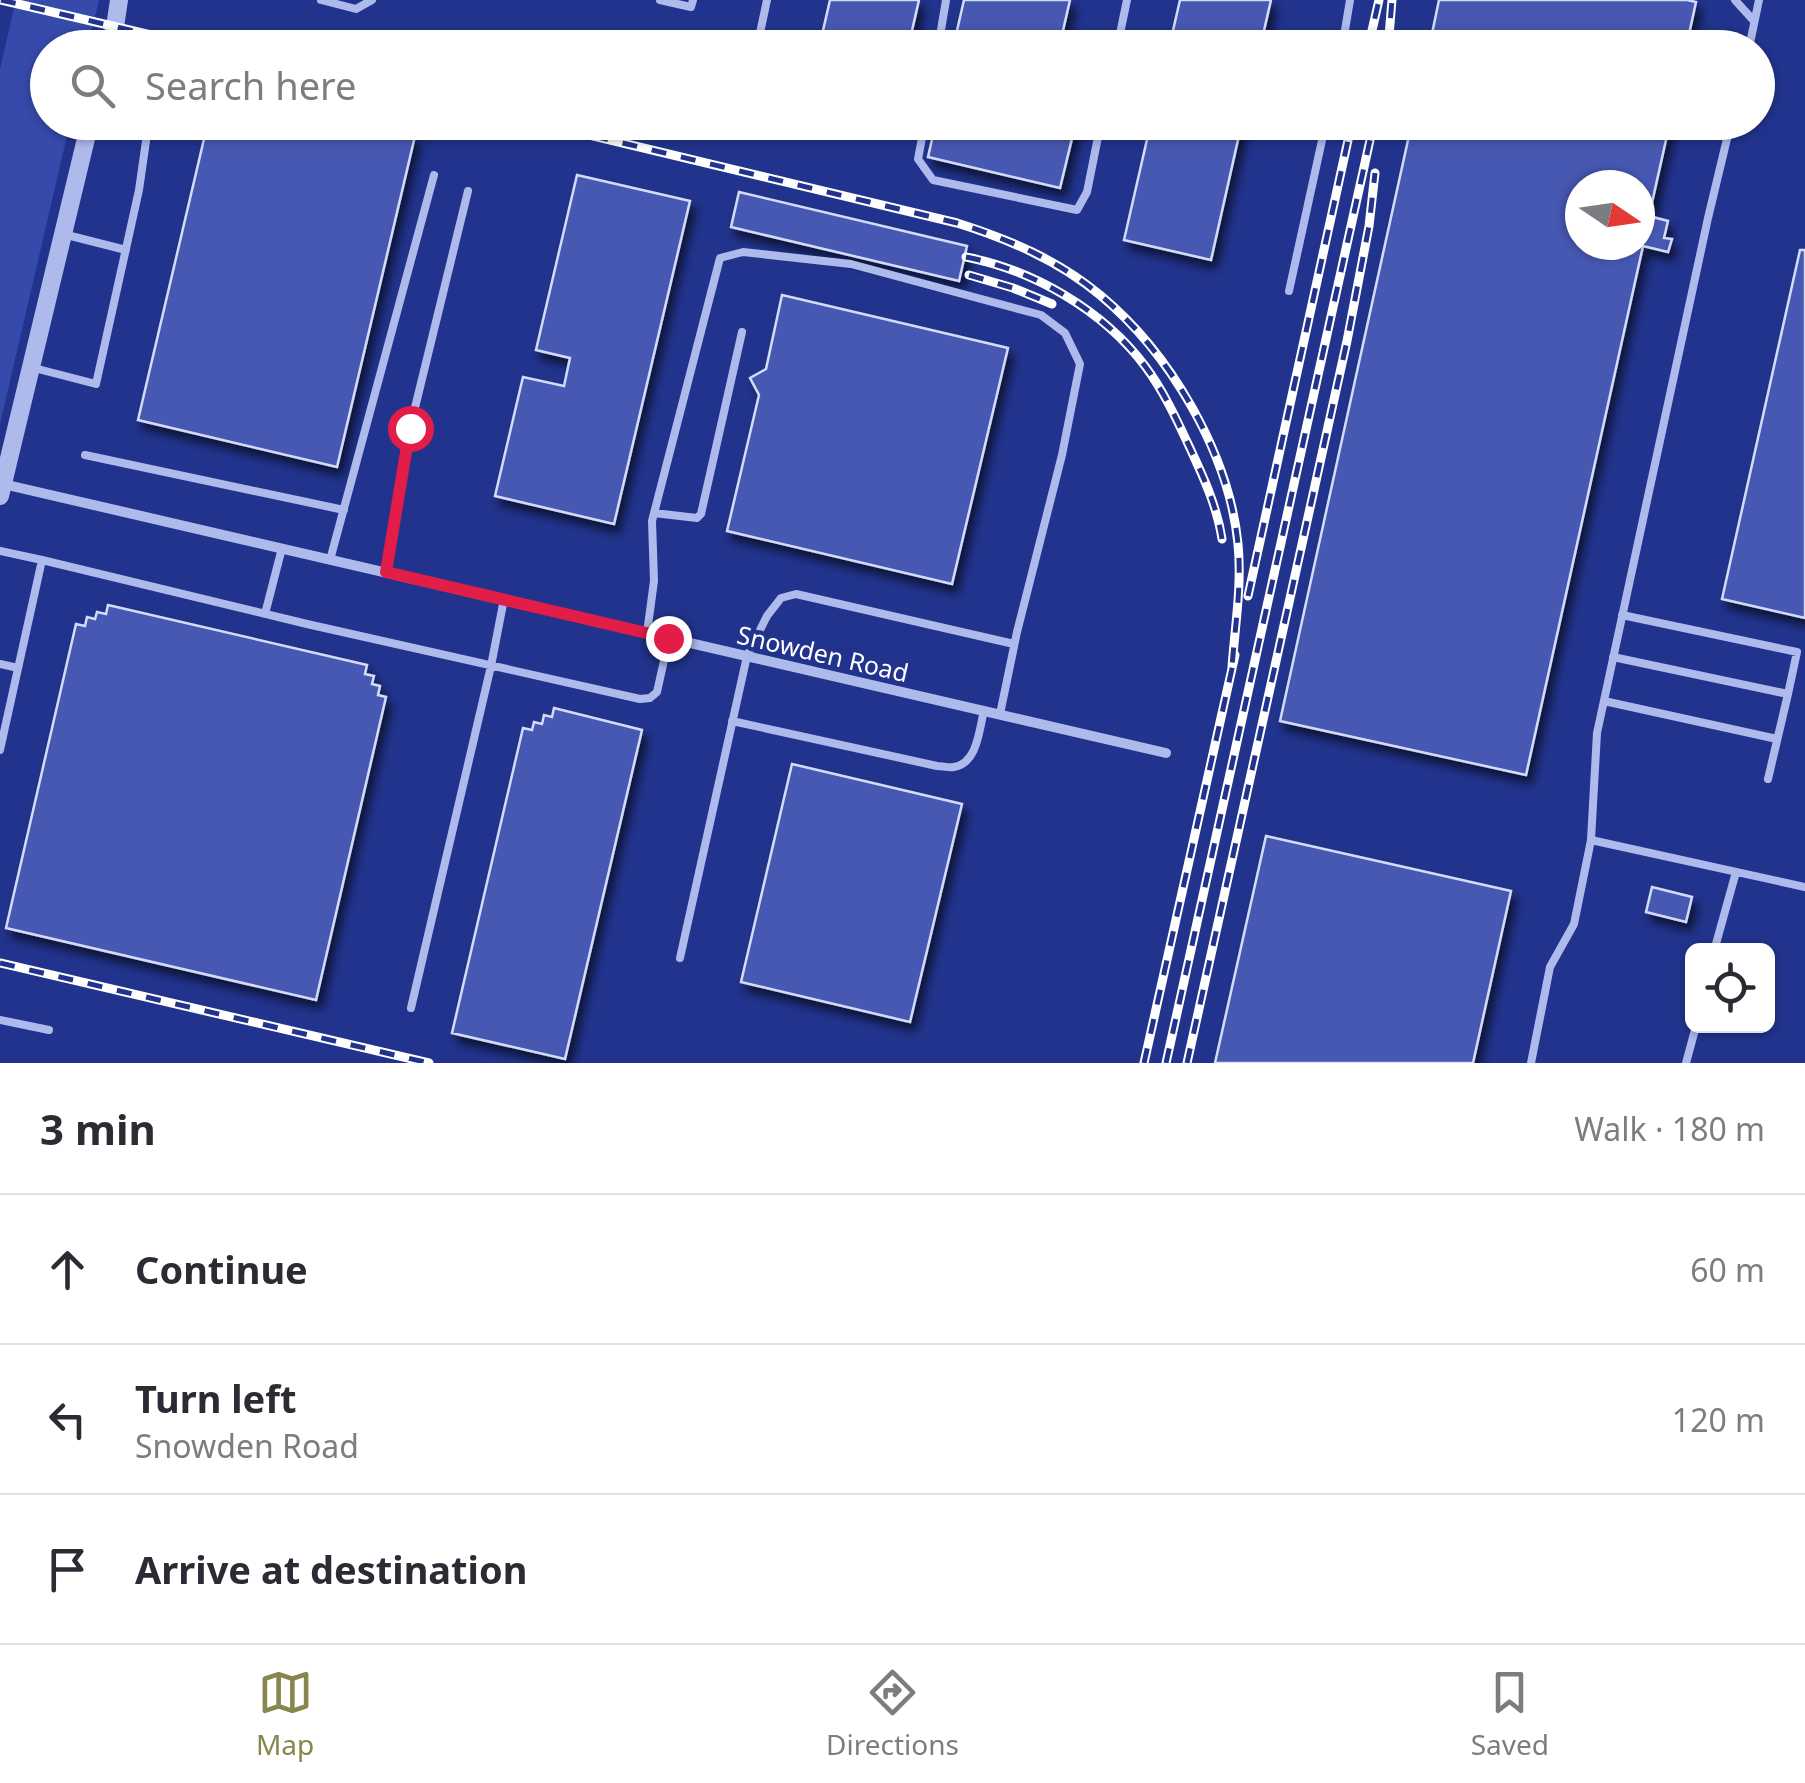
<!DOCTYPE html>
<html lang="en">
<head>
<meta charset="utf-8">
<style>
  :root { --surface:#fff; --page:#f7f7f7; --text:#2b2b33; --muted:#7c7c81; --line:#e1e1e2; --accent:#87864e }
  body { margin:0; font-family:"Noto Sans",sans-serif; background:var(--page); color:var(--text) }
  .controls { position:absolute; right:30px; bottom:30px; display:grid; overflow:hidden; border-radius:15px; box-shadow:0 2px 8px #0004 }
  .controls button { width:90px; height:90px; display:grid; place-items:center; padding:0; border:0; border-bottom:2px solid var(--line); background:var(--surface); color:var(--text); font:50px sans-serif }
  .compass { position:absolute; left:1565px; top:170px; width:90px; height:90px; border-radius:50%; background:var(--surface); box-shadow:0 2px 8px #0004; rotate:103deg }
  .stop { position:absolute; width:30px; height:30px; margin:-22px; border:8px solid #e11d48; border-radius:50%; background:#fff }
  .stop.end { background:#e11d48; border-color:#fff; box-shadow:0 2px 10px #0008 }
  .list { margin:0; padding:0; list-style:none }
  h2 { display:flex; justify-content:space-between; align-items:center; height:130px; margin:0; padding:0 40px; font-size:42px }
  h2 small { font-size:32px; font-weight:400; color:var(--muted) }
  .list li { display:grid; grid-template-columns:65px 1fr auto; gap:30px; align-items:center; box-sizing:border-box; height:150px; padding:0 40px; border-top:2px solid var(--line) }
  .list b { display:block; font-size:38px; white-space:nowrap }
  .list p { margin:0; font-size:32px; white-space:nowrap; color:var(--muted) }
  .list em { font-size:32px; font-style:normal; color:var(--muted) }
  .icon { flex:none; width:55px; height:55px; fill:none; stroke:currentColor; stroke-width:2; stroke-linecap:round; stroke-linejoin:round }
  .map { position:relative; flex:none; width:1805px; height:1063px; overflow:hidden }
  .search { position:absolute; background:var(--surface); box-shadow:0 2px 8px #0004; left:30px; right:30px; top:30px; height:110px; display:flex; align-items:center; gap:25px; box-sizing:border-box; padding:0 35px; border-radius:55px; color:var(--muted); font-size:38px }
  .sheet { height:580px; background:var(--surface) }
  nav { display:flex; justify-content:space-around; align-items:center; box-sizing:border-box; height:140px; border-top:2px solid var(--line); background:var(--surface); font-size:28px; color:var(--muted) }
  nav a { display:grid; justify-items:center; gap:5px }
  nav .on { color:var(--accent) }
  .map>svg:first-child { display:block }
  .green { fill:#354aaa }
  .building { fill:#4659b2; stroke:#d4dbf8; stroke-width:2.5; fill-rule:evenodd; filter:url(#shadow) }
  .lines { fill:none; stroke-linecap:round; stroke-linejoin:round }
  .service { stroke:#afbaec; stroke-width:8 }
  .minor { stroke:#afbaec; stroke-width:10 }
  .tertiary { stroke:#afbaec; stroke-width:18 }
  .rail-casing { stroke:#fff; stroke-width:9 }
  .rail { stroke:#21338c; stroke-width:5; stroke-dasharray:15; stroke-linecap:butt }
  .route { stroke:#e11d48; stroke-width:12 }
  .labels { text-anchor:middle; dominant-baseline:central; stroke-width:9; stroke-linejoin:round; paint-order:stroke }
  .street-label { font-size:25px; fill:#fff; stroke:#21338c }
</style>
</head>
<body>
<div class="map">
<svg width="1805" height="1063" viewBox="0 0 1805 1063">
  <defs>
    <filter id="shadow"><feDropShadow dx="5" dy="8" stdDeviation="5" flood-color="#0009"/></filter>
  </defs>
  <rect width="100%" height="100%" fill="#21338c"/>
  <path class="green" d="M16 0H99L88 47 48 48V122L70 123 0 424V69Z"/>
  <path class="building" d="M830 0H919L908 48H819Z
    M964 0H1070L1059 48H953Z
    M1180 0H1271L1260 48H1169Z
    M1439 0H1687L1696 2 1686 48H1429Z
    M208 122H359L415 136 337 467 138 420Z
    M936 122H1076L1060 188 928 157Z
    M1151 122H1242L1211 260 1124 240Z
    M1412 122H1670L1649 216 1668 221 1664 238 1672 239 1668 252 1643 246 1526 775 1280 721ZM1580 185H1640V245H1580Z
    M577 175 690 201 614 524 495 496 523 377 564 386 570 358 536 350Z
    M739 192 967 246 959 281 731 227Z
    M1800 250H1805V618L1722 599Z
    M782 295 1008 348 952 584 727 531 759 395 750 378 766 369Z
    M108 605 367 665 365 674 374 676 372 684 380 686 378 695 386 697 316 1000 6 928 76 624 85 626 87 617 95 619 97 612 106 614Z
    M554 708 642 730 565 1059 452 1033 523 728 532 730 534 722 542 724 544 715 552 717Z
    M792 764 962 804 910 1022 741 982Z
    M1266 836 1511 891 1473 1063H1215Z
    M1652 887 1692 897 1686 922 1646 912Z"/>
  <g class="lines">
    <path class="service" d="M321 0 356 9 372 0
      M660 0 691 7 693 0
      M1735 0 1754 21
      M757 47 767 0
      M938 48 946 0
      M1117 48 1127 0
      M1342 48 1350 0
      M1749 48 1759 0
      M925 122 918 159 933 180 1077 210 1087 192 1101 122
      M1731 122 1708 218 1597 733 1591 840 1805 887
      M63 234 126 250
      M1289 291 1326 122
      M34 368 96 384 139 190 148 127 130 122
      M85 455 344 510
      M654 513 697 518 701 514 742 332
      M0 551 42 560 0 750
      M42 560 307 624 640 699 650 698 657 692 669 638
      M330 560 434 175
      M386 572 410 428 468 191
      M265 614 282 548
      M647 633 654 581 652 521 720 258 743 252 851 264 1041 315 1065 333 1080 364 1062 455 1017 632 1000 714
      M1613 657 1788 694 1797 652 1622 615
      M0 664 18 668
      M1604 701 1777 739
      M732 721 937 766C943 766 948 768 954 767 978 763 979 729 984 711
      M1768 779 1788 694
      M1714 951 1736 872
      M680 958 747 656 767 616 781 598 796 594 1014 644
      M411 1008 491 666 504 599
      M0 1020 49 1030
      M1531 1063 1550 967 1574 924 1591 840
      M1686 1063 1696 1026"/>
    <path class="minor" d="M3 484 1166 753"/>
    <path class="tertiary" d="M108 48 115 27 119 0
      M0 496 90 122"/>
    <defs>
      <path id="rail" d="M1 0 207 48
        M1368 48 1379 0
        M1388 48 1392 0
        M535 122 957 223C1008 239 1058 260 1100 295 1170 353 1229 453 1238 544 1242 585 1235 626 1232 667
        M966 257C1033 270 1103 310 1145 366 1163 390 1176 418 1189 446 1203 476 1217 506 1222 539
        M969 275 1013 288 1052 304
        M1248 596 1352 122
        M0 963 429 1063
        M1144 1063 1235 655
        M1166 1063 1374 122
        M1187 1063 1347 341 1369 226 1375 173"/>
    </defs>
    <use href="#rail" class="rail-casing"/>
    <use href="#rail" class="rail"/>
  </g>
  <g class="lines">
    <path class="route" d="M410 428 386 572 668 638"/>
  </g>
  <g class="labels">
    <g class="street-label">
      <text transform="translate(823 653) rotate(13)">Snowden Road</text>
    </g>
  </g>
</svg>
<div class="controls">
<button><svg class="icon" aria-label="locate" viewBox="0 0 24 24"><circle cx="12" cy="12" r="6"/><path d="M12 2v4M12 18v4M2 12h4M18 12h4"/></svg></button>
</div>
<svg class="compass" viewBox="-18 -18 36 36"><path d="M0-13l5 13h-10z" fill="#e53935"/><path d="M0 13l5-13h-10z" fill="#7c7c81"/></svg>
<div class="stop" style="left:410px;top:428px"></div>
<div class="stop end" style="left:668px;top:638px"></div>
<div class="search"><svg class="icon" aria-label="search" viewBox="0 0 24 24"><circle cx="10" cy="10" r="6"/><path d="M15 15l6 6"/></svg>Search here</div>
</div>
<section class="sheet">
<h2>3 min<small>Walk · 180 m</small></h2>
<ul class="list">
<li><svg class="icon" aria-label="ahead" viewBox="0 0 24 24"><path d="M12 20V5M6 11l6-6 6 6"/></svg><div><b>Continue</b></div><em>60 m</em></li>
<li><svg class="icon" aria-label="left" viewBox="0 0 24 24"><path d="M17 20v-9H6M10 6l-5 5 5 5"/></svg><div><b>Turn left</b><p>Snowden Road</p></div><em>120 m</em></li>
<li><svg class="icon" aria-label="arrive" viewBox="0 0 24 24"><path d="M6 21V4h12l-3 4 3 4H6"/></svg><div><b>Arrive at destination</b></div></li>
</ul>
</section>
<nav>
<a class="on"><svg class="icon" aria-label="map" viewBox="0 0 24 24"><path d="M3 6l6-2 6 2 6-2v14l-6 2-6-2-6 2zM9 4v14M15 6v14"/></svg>Map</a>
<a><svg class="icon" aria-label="directions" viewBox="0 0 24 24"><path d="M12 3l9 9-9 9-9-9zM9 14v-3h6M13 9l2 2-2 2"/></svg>Directions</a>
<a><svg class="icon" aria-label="saved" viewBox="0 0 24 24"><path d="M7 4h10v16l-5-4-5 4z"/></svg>Saved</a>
</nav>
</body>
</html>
